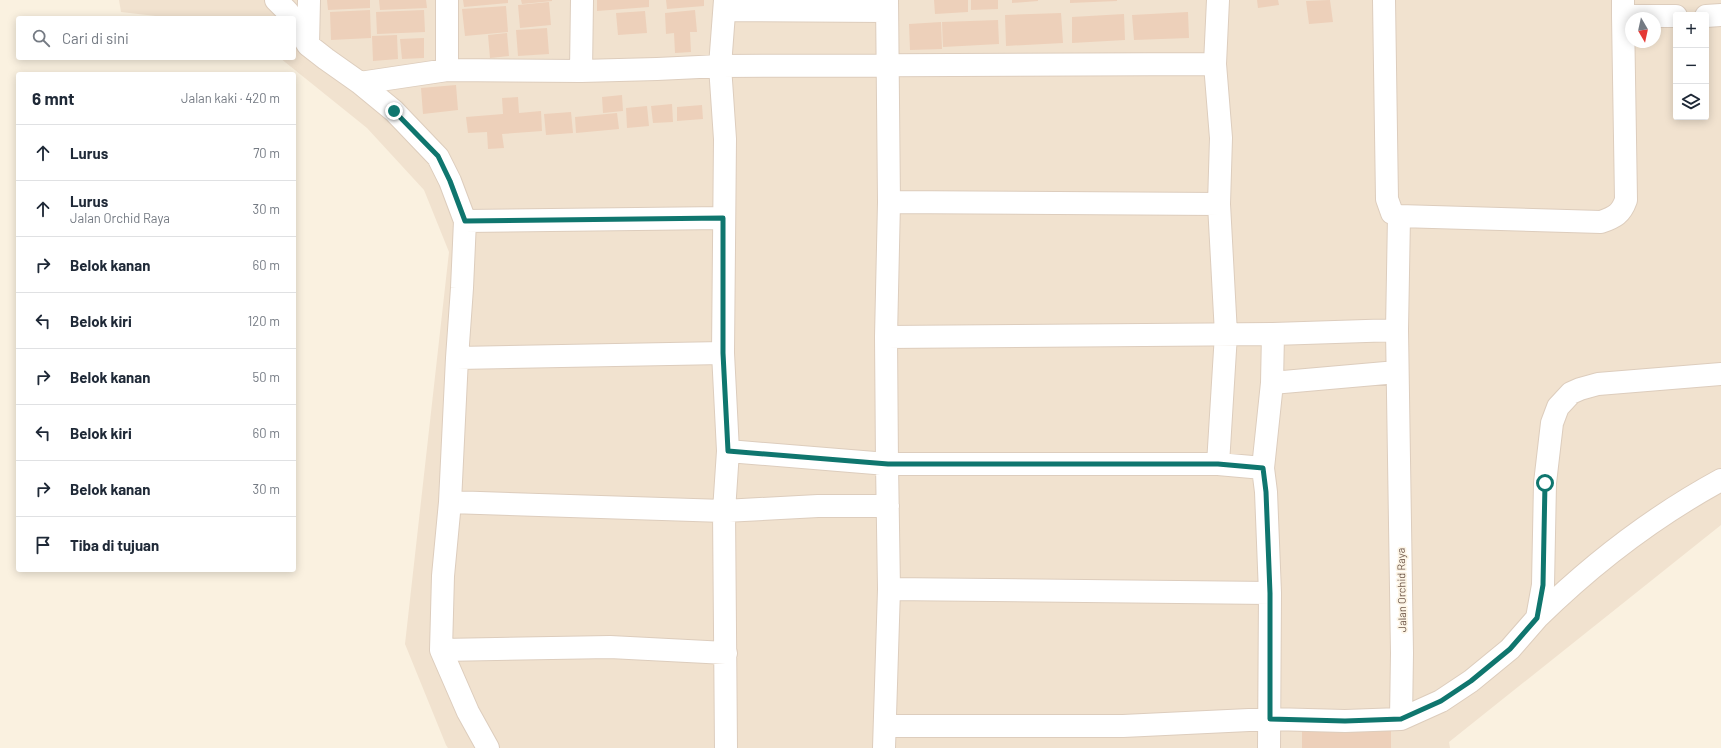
<!DOCTYPE html>
<html lang="id">
<head>
<meta charset="utf-8">
<style>
  :root { --surface:#fff; --page:#f6f6f7; --text:#1f2937; --muted:#747a83; --line:#e0e1e3 }
  body { margin:0; font-family:Barlow,sans-serif; background:var(--page); color:var(--text) }
  .controls { position:absolute; right:12px; top:12px; display:grid; overflow:hidden; border-radius:4px; box-shadow:0 2px 10px #0003 }
  .controls button { width:36px; height:36px; display:grid; place-items:center; padding:0; border:0; border-bottom:1px solid var(--line); background:var(--surface); color:var(--text); font:20px sans-serif }
  .compass { position:absolute; left:1625px; top:12px; width:36px; height:36px; border-radius:50%; background:var(--surface); box-shadow:0 2px 10px #0003; rotate:171deg }
  .stop { position:absolute; width:12px; height:12px; margin:-9px; border:3px solid #0f766e; border-radius:50%; background:#fff }
  .stop.end { background:#0f766e; border-color:#fff; box-shadow:0 1px 4px #0008 }
  .list { margin:0; padding:0; list-style:none }
  h2 { display:flex; justify-content:space-between; align-items:center; height:52px; margin:0; padding:0 16px; font-size:17px }
  h2 small { font-size:13px; font-weight:400; color:var(--muted) }
  .list li { display:grid; grid-template-columns:26px 1fr auto; gap:12px; align-items:center; box-sizing:border-box; height:56px; padding:0 16px; border-top:1px solid var(--line) }
  .list b { display:block; font-size:15px; white-space:nowrap }
  .list p { margin:0; font-size:13px; white-space:nowrap; color:var(--muted) }
  .list em { font-size:13px; font-style:normal; color:var(--muted) }
  .icon { flex:none; width:22px; height:22px; fill:none; stroke:currentColor; stroke-width:2; stroke-linecap:round; stroke-linejoin:round }
  .map { position:relative; flex:none; width:1721px; height:748px; overflow:hidden }
  .search { position:absolute; background:var(--surface); box-shadow:0 2px 10px #0003; left:16px; top:16px; width:280px; height:44px; display:flex; align-items:center; gap:10px; box-sizing:border-box; padding:0 14px; border-radius:4px; color:var(--muted); font-size:15px }
  .panel { position:absolute; background:var(--surface); box-shadow:0 2px 10px #0003; left:16px; top:72px; width:280px; height:500px; border-radius:4px }
  .map>svg:first-child { display:block }
  .residential { fill:#f1e2cf; fill-rule:evenodd }
  .building { fill:#edd0ba }
  .lines { fill:none; stroke-linecap:round; stroke-linejoin:round }
  .street-casing { stroke:#ddcdbd; stroke-width:24 }
  .street { stroke:#fff; stroke-width:22 }
  .route { stroke:#0f766e; stroke-width:5 }
  .labels { text-anchor:middle; dominant-baseline:central; stroke-width:3.5; stroke-linejoin:round; paint-order:stroke }
  .street-label { font-size:11px; fill:#6f584a; stroke:#fdf5e6 }
</style>
</head>
<body>
<div class="map">
<svg width="1721" height="748" viewBox="0 0 1721 748">
  <rect width="100%" height="100%" fill="#faf1e0"/>
  <path class="residential" d="M119 0H1721V525L1449 742 1450 748H448L446 745 405 644 449 252 424 190 367 128 280 58H294V18H173L121 12ZM1676 15H1706V117H1676ZM1631 18H1655V42H1631Z"/>
  <path class="building" d="M327 0H370V8L328 10Z
    M379 0H426L427 8 380 10Z
    M463 0H508V3L464 7Z
    M521 0H552V1L522 4Z
    M597 0H649V7L597 11Z
    M666 0H704V6L667 9Z
    M934 0H968V12L935 14Z
    M971 0H998V9L971 10Z
    M1012 0H1038V1L1012 3Z
    M1070 0H1117V1L1070 3Z
    M1257 0H1278L1279 5 1258 8Z
    M1330 0 1333 22 1309 24 1306 1Z
    M549 2 551 25 520 28 518 5Z
    M506 6 508 32 465 36 462 9Z
    M370 10 371 38 331 40 330 12Z
    M424 10 425 32 377 34 376 12Z
    M695 10 697 32H690L691 52 675 53 674 33 666 34 665 13Z
    M645 11 647 33 618 35 616 13Z
    M1188 12 1189 38 1134 40 1132 15Z
    M1061 13 1063 43 1006 46 1005 15Z
    M1124 14 1125 40 1072 43V17Z
    M998 20 999 44 943 47 942 22Z
    M941 22 942 49 910 50 909 24Z
    M547 28 549 54 518 56 516 30Z
    M507 33 509 56 490 58 488 35Z
    M397 35 398 59 373 61 372 36Z
    M424 38V58L402 59 400 39Z
    M456 85 458 110 423 114 421 88Z
    M622 95 623 111 603 113 602 97Z
    M518 97 519 113 541 111 542 131 502 134 504 148 488 149 487 132 468 133 466 117 503 114 502 98Z
    M672 104 673 122 653 123 651 106Z
    M702 105 703 119 677 121V107Z
    M647 106 649 126 627 128 626 108Z
    M571 112 573 133 546 135 544 114Z
    M617 113 619 129 576 133 575 117Z
    M1391 728V748H1302V729Z"/>
  <g class="lines">
    <defs>
      <path id="street" d="M276 0 287 11 292 18
        M725 0 720 66 725 139 723 353 728 451 724 511 818 506H888
        M1384 0 1387 199 1392 213 1399 216 1601 222C1615 217 1621 214 1626 200L1623 16
        M1623 0V16H1676
        M725 10 886 11
        M1706 16 1721 15
        M294 22 308 45 326 59 360 83 394 111 438 157 450 181 465 221
        M308 45 309 0
        M447 70V0
        M581 71 657 69 720 66 1215 64
        M360 83 447 70 581 71 582 0
        M889 202 1219 204 1221 138 1215 64 1218 0
        M886 337 889 202 887 0
        M457 358 462 288 465 221 723 218
        M1272 383 1397 372
        M728 451 887 464 886 337 1273 334
        M1218 464 1226 334 1219 204
        M1263 468 1272 383 1273 334 1397 330 1399 216
        M450 502 457 358 723 353
        M889 589 1270 593
        M1537 618C1592 564 1653 517 1721 480
        M441 650 443 576 450 502 724 511 726 748
        M1401 719 1441 701 1471 681 1510 649 1537 618 1543 585 1545 483 1552 423 1558 407 1571 393 1580 389 1598 384 1721 374
        M885 726H1123L1270 719 1345 721 1401 719 1402 653 1397 330
        M488 748 468 712 441 650 610 647 726 653
        M884 748 889 589 887 464H1218L1263 468 1266 492 1270 593 1269 748"/>
    </defs>
    <use href="#street" class="street-casing"/>
    <use href="#street" class="street"/>
  </g>
  <g class="lines">
    <path class="route" d="M394 111 438 156 450 181 465 221 723 218V353L728 451 888 464H1218L1263 468 1266 492 1270 593V719L1345 721 1401 719 1441 701 1471 681 1510 649 1537 618 1543 585 1545 483"/>
  </g>
  <g class="labels">
    <g class="street-label">
      <text transform="translate(1401 590) rotate(-91)">Jalan Orchid Raya</text>
    </g>
  </g>
</svg>
<div class="controls">
<button>+</button>
<button>−</button>
<button><svg class="icon" aria-label="layers" viewBox="0 0 24 24"><path d="M12 4l9 5-9 5-9-5zM3 14l9 5 9-5"/></svg></button>
</div>
<svg class="compass" viewBox="-18 -18 36 36"><path d="M0-13l5 13h-10z" fill="#e53935"/><path d="M0 13l5-13h-10z" fill="#747a83"/></svg>
<div class="stop" style="left:1545px;top:483px"></div>
<div class="stop end" style="left:394px;top:111px"></div>
<div class="search"><svg class="icon" aria-label="search" viewBox="0 0 24 24"><circle cx="10" cy="10" r="6"/><path d="M15 15l6 6"/></svg>Cari di sini</div>
<section class="panel">
<h2>6 mnt<small>Jalan kaki · 420 m</small></h2>
<ul class="list">
<li><svg class="icon" aria-label="ahead" viewBox="0 0 24 24"><path d="M12 20V5M6 11l6-6 6 6"/></svg><div><b>Lurus</b></div><em>70 m</em></li>
<li><svg class="icon" aria-label="ahead" viewBox="0 0 24 24"><path d="M12 20V5M6 11l6-6 6 6"/></svg><div><b>Lurus</b><p>Jalan Orchid Raya</p></div><em>30 m</em></li>
<li><svg class="icon" aria-label="right" viewBox="0 0 24 24"><path d="M7 20v-9h11M14 6l5 5-5 5"/></svg><div><b>Belok kanan</b></div><em>60 m</em></li>
<li><svg class="icon" aria-label="left" viewBox="0 0 24 24"><path d="M17 20v-9H6M10 6l-5 5 5 5"/></svg><div><b>Belok kiri</b></div><em>120 m</em></li>
<li><svg class="icon" aria-label="right" viewBox="0 0 24 24"><path d="M7 20v-9h11M14 6l5 5-5 5"/></svg><div><b>Belok kanan</b></div><em>50 m</em></li>
<li><svg class="icon" aria-label="left" viewBox="0 0 24 24"><path d="M17 20v-9H6M10 6l-5 5 5 5"/></svg><div><b>Belok kiri</b></div><em>60 m</em></li>
<li><svg class="icon" aria-label="right" viewBox="0 0 24 24"><path d="M7 20v-9h11M14 6l5 5-5 5"/></svg><div><b>Belok kanan</b></div><em>30 m</em></li>
<li><svg class="icon" aria-label="arrive" viewBox="0 0 24 24"><path d="M6 21V4h12l-3 4 3 4H6"/></svg><div><b>Tiba di tujuan</b></div></li>
</ul>
</section>
</div>
</body>
</html>
